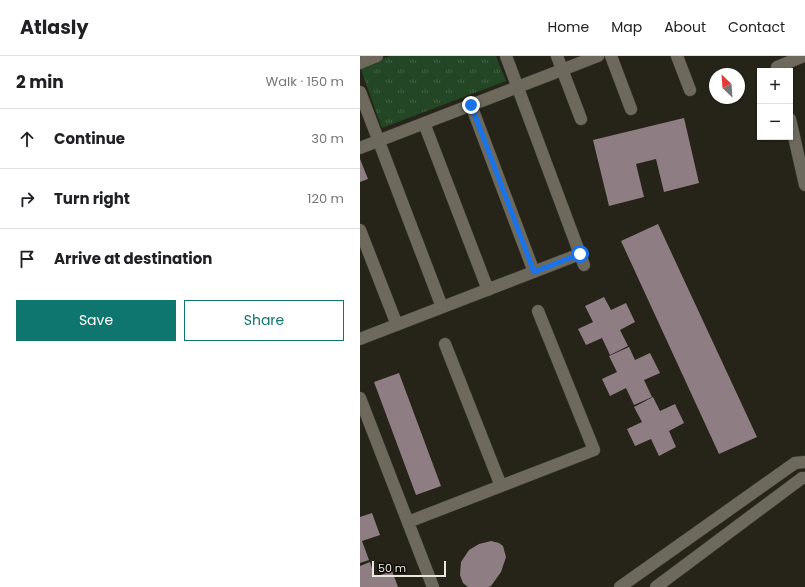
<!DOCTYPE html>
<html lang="en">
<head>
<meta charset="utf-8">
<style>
  :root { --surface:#fff; --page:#f2f2f2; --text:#202124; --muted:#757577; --line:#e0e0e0; --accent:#0f766e }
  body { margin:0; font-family:Poppins,sans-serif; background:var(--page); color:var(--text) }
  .controls { position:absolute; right:12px; top:12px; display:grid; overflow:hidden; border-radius:0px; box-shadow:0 1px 3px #0004 }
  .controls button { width:36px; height:36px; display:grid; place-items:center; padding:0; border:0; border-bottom:1px solid var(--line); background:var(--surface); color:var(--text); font:20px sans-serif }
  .compass { position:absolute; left:349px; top:12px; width:36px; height:36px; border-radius:50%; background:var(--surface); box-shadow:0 1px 3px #0004; rotate:335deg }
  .scale { position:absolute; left:12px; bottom:10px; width:74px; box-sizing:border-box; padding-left:4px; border:2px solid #e8e7df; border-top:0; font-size:11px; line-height:14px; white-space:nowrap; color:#e8e7df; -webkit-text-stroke:3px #0e0d08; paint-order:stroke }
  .stop { position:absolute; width:12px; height:12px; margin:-9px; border:3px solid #1a73e8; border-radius:50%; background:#fff }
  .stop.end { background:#1a73e8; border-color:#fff; box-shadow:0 1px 4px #0008 }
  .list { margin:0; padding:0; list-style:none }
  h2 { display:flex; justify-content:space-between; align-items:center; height:52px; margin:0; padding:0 16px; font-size:17px }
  h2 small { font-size:13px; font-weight:400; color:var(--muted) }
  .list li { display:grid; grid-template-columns:26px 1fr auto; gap:12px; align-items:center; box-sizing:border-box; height:60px; padding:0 16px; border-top:1px solid var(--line) }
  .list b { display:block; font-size:15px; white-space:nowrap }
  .list em { font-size:13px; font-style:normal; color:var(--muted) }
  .actions { display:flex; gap:8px; padding:12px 16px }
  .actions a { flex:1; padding:9px 0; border:1px solid var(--accent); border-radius:0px; text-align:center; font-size:14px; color:var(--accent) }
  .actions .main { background:var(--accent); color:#fff }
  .icon { flex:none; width:22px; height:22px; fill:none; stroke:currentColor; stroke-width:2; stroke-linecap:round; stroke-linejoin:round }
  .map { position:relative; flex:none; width:445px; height:531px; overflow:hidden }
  header { display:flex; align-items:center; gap:24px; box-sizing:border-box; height:56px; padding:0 20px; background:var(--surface); border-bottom:1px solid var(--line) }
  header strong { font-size:19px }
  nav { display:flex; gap:22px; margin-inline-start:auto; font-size:14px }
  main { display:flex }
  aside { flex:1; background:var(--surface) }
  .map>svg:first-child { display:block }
  .park { fill:url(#park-tufts) }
  .building { fill:#8e7e83 }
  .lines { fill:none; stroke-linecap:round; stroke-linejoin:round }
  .street-casing { stroke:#434139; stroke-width:13 }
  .street { stroke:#6d6a5d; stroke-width:12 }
  .route { stroke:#1a73e8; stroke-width:5 }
</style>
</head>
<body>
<header>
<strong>Atlasly</strong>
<nav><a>Home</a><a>Map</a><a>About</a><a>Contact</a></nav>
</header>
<main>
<aside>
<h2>2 min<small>Walk · 150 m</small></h2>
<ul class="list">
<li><svg class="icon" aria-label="ahead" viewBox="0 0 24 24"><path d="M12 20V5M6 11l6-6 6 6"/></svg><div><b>Continue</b></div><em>30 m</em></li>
<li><svg class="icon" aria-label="right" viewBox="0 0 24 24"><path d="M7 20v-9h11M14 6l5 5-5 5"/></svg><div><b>Turn right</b></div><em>120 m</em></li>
<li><svg class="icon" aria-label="arrive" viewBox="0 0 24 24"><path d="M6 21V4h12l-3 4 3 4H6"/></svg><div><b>Arrive at destination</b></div></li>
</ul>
<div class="actions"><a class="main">Save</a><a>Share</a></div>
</aside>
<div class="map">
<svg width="445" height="531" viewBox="0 0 445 531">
  <defs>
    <pattern id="park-tufts" width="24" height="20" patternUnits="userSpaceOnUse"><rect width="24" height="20" fill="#234625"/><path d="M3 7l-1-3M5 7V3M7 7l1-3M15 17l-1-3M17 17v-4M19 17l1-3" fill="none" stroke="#436144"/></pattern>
  </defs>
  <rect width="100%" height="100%" fill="#262418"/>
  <path class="park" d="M30 0H136L146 25 22 72 0 11Z"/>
  <path class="building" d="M324 62 339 127 304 136 296 103 276 108 284 141 249 150 233 84Z
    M0 103 8 123 0 126Z
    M298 168 397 381 359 398 261 185Z
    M244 241 251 254 266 247 275 266 260 274 268 290 250 299 242 282 226 289 218 273 233 266 225 250Z
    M269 291 275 304 290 297 300 317 284 324 292 341 274 349 266 332 250 340 242 323 257 316 249 300Z
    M39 317 81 430 56 439 14 326Z
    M293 341 300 355 315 348 324 367 309 375 316 391 299 400 291 383 275 390 267 373 282 366 274 351Z
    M12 457 20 479 2 485 9 504 0 507V461Z
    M131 485 139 487 143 490 146 501 141 516 131 530 128 531H108L103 527 100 519 101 506 109 494 119 488Z
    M10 506 15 521 32 515 38 531H0V510Z"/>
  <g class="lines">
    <defs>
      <path id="street" d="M146 0 224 209
        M197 0 221 63
        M251 0 271 53
        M317 0 330 34
        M0 7 17 0
        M417 11 444 0
        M0 36 82 251
        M111 49 174 216
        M430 63 445 129
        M64 67 128 234
        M0 92 238 0
        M0 174 37 269
        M0 283 220 198
        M85 288 141 430
        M0 342 73 531
        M48 466 234 394 178 255
        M260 531 435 407 445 406
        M296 531 442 422H445"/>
    </defs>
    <use href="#street" class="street-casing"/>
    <use href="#street" class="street"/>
  </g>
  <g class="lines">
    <path class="route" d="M111 49 174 216 220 198"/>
  </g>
</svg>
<div class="controls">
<button>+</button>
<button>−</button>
</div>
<svg class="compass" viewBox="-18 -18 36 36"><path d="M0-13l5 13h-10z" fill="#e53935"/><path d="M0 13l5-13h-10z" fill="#757577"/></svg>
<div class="scale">50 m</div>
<div class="stop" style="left:220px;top:198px"></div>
<div class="stop end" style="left:111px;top:49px"></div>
</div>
</main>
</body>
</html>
